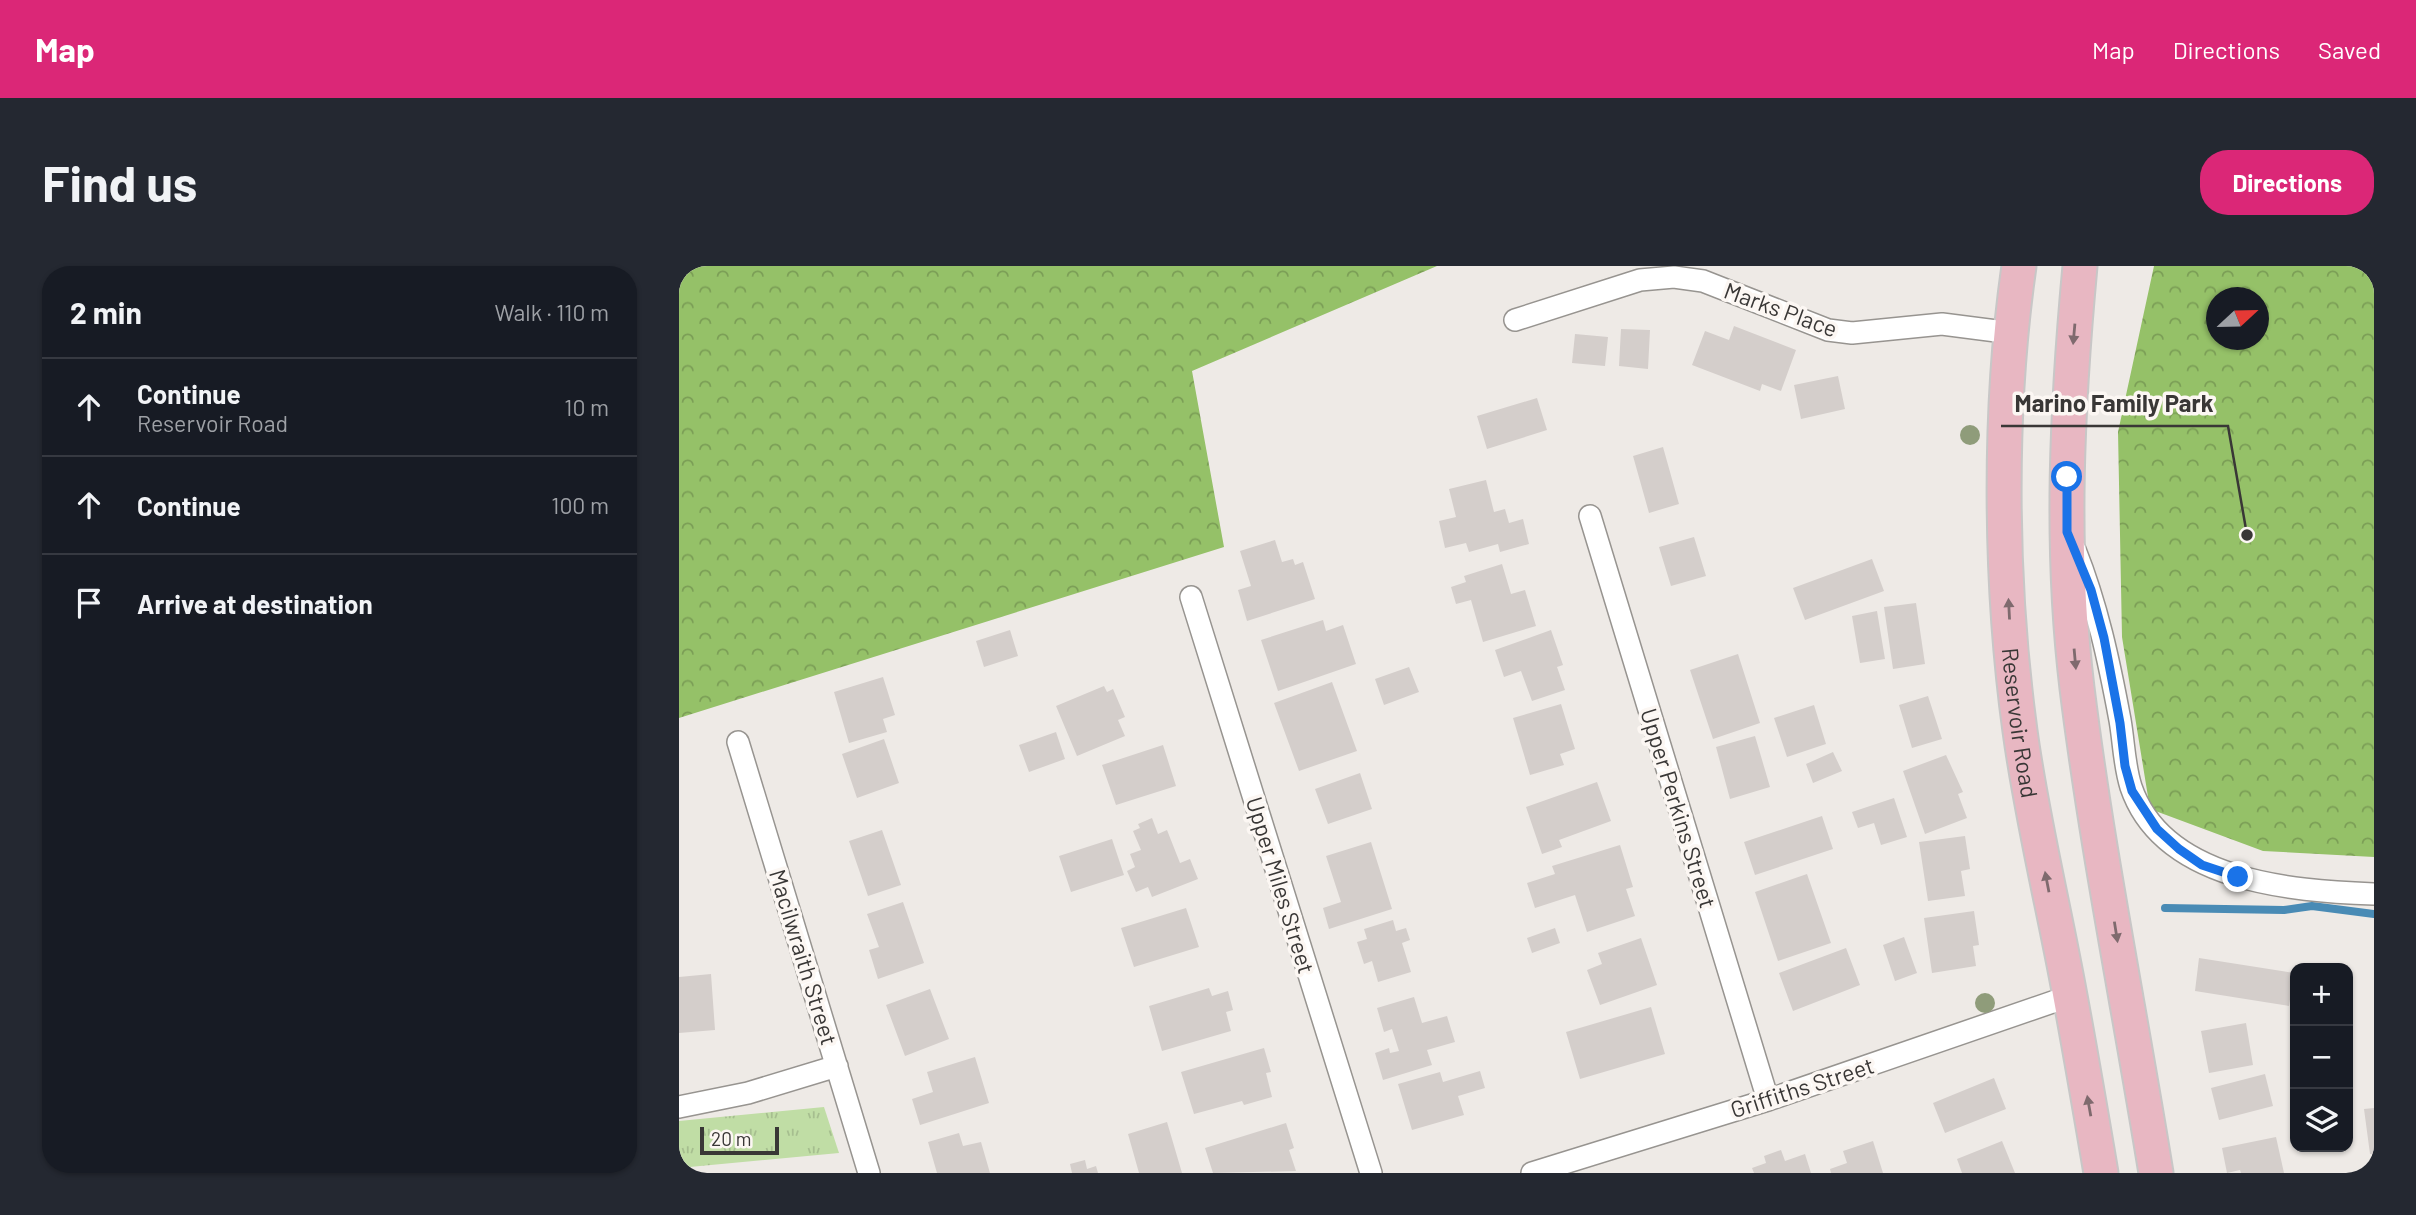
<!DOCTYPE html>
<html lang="en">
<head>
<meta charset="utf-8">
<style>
  :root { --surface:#171b24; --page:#242831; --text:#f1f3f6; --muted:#9ea1a6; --line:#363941; --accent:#db2777 }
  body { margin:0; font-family:Barlow,sans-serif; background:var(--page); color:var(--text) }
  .controls { position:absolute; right:21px; bottom:21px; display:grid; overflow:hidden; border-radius:14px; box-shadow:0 2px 5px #0004 }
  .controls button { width:63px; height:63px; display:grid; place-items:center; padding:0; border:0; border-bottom:2px solid var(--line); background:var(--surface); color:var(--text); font:35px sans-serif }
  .compass { position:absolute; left:1527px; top:21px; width:63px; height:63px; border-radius:50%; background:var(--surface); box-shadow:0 2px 5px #0004; rotate:68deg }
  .scale { position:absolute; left:21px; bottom:18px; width:79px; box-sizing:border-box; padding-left:7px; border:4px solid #393736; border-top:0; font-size:19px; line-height:24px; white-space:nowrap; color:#393736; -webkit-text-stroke:5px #fcf7f3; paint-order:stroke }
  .stop { position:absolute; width:21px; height:21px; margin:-16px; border:5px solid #1a73e8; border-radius:50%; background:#fff }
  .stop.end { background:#1a73e8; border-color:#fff; box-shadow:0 2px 7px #0008 }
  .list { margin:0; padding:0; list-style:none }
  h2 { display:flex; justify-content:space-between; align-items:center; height:91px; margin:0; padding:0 28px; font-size:30px }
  h2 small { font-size:23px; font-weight:400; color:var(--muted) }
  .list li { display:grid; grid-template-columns:46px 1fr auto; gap:21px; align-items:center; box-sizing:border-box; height:98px; padding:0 28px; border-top:2px solid var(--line) }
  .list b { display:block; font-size:26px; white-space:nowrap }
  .list p { margin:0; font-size:23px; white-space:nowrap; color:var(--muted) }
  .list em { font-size:23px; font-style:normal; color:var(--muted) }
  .icon { flex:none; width:38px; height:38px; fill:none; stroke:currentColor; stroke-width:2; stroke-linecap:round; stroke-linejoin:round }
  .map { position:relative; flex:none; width:1695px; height:907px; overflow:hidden; border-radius:28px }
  header { display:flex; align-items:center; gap:42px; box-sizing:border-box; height:98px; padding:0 35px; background:var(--accent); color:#fff }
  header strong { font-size:33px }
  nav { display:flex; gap:38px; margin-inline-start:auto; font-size:24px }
  .intro { display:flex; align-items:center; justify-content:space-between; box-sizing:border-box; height:168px; padding:0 42px }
  h1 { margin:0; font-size:49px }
  .button { padding:18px 32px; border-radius:28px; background:var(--accent); color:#fff; font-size:24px; font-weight:700 }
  main { display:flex; gap:42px; padding:0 42px }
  aside { flex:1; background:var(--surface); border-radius:28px; box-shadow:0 2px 5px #0004 }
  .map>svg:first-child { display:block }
  .grass { fill:url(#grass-tufts) }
  .forest { fill:url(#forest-crowns); fill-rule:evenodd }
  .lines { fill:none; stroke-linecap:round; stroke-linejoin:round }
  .stream { stroke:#498bb5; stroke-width:8 }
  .building { fill:#d4cecb }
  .minor-casing { stroke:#979490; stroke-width:24 }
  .primary-casing { stroke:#c8c7c7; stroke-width:37 }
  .minor { stroke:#fff; stroke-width:21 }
  .primary { stroke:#e8b7c2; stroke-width:33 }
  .tree { fill:#8f9c7a }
  .oneway { fill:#7f6a6e }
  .route { stroke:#1a73e8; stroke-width:9 }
  .labels { text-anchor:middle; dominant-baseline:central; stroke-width:7; stroke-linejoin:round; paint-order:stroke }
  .street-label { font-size:23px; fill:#393736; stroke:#fcf7f3 }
  .leader { fill:none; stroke:#393736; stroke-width:2.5 }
  .callout-dot { fill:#393736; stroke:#fcf7f3; stroke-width:2.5 }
  .callout-label { font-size:24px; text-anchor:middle; font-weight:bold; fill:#393736; stroke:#fcf7f3; stroke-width:7; stroke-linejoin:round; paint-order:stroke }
</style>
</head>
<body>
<header>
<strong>Map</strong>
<nav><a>Map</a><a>Directions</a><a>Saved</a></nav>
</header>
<div class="intro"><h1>Find us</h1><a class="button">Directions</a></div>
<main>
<aside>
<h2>2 min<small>Walk · 110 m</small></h2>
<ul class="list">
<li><svg class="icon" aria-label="ahead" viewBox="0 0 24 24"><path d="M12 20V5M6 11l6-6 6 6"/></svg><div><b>Continue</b><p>Reservoir Road</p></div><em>10 m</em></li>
<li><svg class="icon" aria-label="ahead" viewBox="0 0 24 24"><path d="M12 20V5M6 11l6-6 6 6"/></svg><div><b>Continue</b></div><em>100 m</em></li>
<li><svg class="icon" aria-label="arrive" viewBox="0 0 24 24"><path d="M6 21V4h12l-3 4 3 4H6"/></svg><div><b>Arrive at destination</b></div></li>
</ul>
</aside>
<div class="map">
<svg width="1695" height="907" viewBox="0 0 1695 907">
  <defs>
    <pattern id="grass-tufts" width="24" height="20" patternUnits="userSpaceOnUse" patternTransform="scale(1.75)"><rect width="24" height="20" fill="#c0dda5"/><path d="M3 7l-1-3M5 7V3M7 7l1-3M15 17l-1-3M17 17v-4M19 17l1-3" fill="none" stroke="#a6be8f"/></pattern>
    <pattern id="forest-crowns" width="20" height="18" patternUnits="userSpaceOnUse" patternTransform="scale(1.75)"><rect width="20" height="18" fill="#95c168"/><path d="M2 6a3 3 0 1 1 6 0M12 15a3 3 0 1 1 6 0" fill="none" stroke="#7b9e56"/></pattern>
  </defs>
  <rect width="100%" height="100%" fill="#eeeae6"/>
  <path class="grass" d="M145 841 160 887 0 902V855Z"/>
  <path class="forest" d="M0 0H758L513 105 545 281 0 452Z
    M1475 0H1695V591L1584 585 1471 543 1443 371 1439 166ZM1538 32H1580V74H1538Z"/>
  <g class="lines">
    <path class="stream" d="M1486 642 1605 644 1633 640 1695 648"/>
  </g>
  <path class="building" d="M1055 60 1117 84 1102 125 1083 118 1081 125 1013 99 1026 65 1050 74Z
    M942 63 971 64 969 103 940 100Z
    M896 68 929 71 926 100 893 97Z
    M1159 110 1166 143 1122 153 1115 119Z
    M858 132 868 164 808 183 798 150Z
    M984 181 1000 238 970 247 954 190Z
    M807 214 815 246 826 243 830 257 844 253 850 278 821 286 819 278 790 286 787 277 766 282 760 255 777 251 770 223Z
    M1015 271 1027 310 992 320 980 281Z
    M596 274 603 296 614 293 616 299 624 296 636 333 568 355 559 324 572 320 561 285Z
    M1193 293 1205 325 1126 354 1114 322Z
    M823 298 832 328 846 324 857 360 804 376 792 334 777 338 772 321 787 316 785 310Z
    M1237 337 1246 398 1214 403 1205 341Z
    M1198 345 1206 393 1181 397 1173 350Z
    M644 354 647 365 664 359 677 398 599 425 582 374Z
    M331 364 339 390 305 401 297 375Z
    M872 364 884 399 878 401 886 424 853 435 842 405 825 411 816 384Z
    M1059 388 1081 457 1034 473 1011 404Z
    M730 401 740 426 705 439 696 413Z
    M204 411 216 449 204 453 208 466 170 477 155 426Z
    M653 416 678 485 620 505 595 437Z
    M425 420 428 426 434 423 446 451 439 454 446 470 398 490 377 440Z
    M1249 430 1263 473 1233 482 1220 439Z
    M882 438 896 483 881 488 885 499 851 509 834 452Z
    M1135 439 1147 478 1108 491 1095 452Z
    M377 466 386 493 350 506 340 479Z
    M1076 470 1091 521 1051 533 1037 481Z
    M205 473 220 517 178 532 163 488Z
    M484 479 497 520 437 539 423 499Z
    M1154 486 1163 505 1134 517 1127 498Z
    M1267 489 1284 526 1279 528 1288 552 1246 568 1224 505Z
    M681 507 693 543 649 558 636 523Z
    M918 516 932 555 880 574 883 581 863 588 847 541Z
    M1215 532 1228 571 1202 579 1195 557 1179 562 1173 546Z
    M1143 550 1154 583 1076 609 1065 576Z
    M473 552 479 568 488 564 501 597 511 593 519 613 473 631 469 621 457 626 448 605 456 601 451 588 462 584 454 565 461 562 459 558Z
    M203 564 222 619 189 630 170 575Z
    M1286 570 1291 603 1282 605 1286 630 1249 635 1240 576Z
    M433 573 445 609 392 626 380 590Z
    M692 576 713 643 650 663 644 642 662 636 647 590Z
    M941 579 954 621 947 623 956 650 908 666 896 629 856 642 848 617 876 608 873 600Z
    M1128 608 1152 677 1099 695 1076 626Z
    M224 636 245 697 199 713 190 684 200 681 188 648Z
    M507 642 520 681 455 701 442 662Z
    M1295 645 1300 679 1294 680 1297 700 1253 707 1245 652Z
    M714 654 717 665 727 662 731 674 723 677 732 706 699 716 693 695 685 698 678 676 688 673 685 663Z
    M876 662 881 677 853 687 848 672Z
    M1225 671 1238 707 1216 715 1204 679Z
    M962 672 978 719 921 739 908 704 923 698 919 687Z
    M1167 682 1181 719 1114 745 1100 707Z
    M1520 692 1615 707 1610 740 1516 725Z
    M32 708 36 764 0 767V711Z
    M530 722 533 730 549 725 554 744 547 746 552 765 483 785 470 740Z
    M251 723 270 773 226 790 207 739Z
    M735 731 743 757 768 750 776 776 748 784 753 799 704 814 696 787 710 782 711 787 720 785 713 763 705 766 698 742Z
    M972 741 986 788 901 813 887 766Z
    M1567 757 1574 799 1530 807 1522 765Z
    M585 782 592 806 587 807 593 831 565 839 563 835 515 848 502 806Z
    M296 791 310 837 241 859 233 833 254 826 248 806Z
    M801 805 806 822 779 830 785 849 733 864 719 818 761 806 764 816Z
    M1586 808 1594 840 1540 854 1532 822Z
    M1315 812 1327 843 1266 867 1254 837Z
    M1695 842V888H1691L1685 843Z
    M488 856 503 907H460L449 868Z
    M607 857 615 882 610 884 617 905 534 907 526 882Z
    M280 867 284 880 302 876 311 907H258L249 876Z
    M1597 871 1605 907H1562L1561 904 1548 907 1543 882Z
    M1194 875 1204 907H1152L1151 903 1168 897 1164 885Z
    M1323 875 1336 907H1283L1278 893Z
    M1102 884 1106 895 1126 888 1132 907H1075L1073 902 1087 897 1085 890Z
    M406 894 408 903 417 900 419 907H393L391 898Z"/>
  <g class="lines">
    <defs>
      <path id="minor" d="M836 54 961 14 995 11 1024 15 1149 64 1173 67 1263 58 1333 67
        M911 250 1089 834
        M1396 284C1418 339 1430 395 1441 454 1445 477 1445 499 1452 521 1484 615 1612 625 1695 628
        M512 331 692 907
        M59 476 190 907
        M0 841 69 827 158 800
        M853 907 1089 834 1391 730"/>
      <g id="primary">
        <path id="s1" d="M1340 0C1319 146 1321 319 1341 465 1353 554 1375 641 1391 730 1402 789 1412 848 1422 907"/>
        <path d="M1401 0C1388 140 1381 281 1398 422 1418 584 1451 746 1477 907"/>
      </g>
    </defs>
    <use href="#minor" class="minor-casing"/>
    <use href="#primary" class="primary-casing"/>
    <use href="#minor" class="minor"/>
    <use href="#primary" class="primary"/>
  </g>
  <g class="tree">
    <circle cx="1291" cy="169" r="10"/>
    <circle cx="1306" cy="737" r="10"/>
  </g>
  <defs><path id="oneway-solid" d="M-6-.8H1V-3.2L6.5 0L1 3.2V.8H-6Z" transform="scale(1.75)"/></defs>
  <g class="oneway">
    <use href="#oneway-solid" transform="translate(1395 68) rotate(95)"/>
    <use href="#oneway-solid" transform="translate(1330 343) rotate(-93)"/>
    <use href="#oneway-solid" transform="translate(1396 393) rotate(85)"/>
    <use href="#oneway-solid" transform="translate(1368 616) rotate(-101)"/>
    <use href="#oneway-solid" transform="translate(1437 666) rotate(81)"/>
    <use href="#oneway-solid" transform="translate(1410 840) rotate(-100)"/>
  </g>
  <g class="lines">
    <path class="route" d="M1388 211V266L1412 324 1425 372 1441 457 1446 500 1453 525 1478 563 1500 583 1523 599 1559 611"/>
  </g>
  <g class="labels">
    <g class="street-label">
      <text transform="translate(1102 43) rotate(20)">Marks Place</text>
      <text stroke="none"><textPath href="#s1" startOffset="458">Reservoir Road</textPath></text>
      <text transform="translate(1000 542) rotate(73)">Upper Perkins Street</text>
      <text transform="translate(602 619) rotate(73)">Upper Miles Street</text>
      <text transform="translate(125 691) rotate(73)">Macilwraith Street</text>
      <text transform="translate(1123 821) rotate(-18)">Griffiths Street</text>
    </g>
  </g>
  <path class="leader" d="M1568 269L1549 160H1322"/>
  <circle class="callout-dot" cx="1568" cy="269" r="7"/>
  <g class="callout-label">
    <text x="1435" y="146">Marino Family Park</text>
  </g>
</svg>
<div class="controls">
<button>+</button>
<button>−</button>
<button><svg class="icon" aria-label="layers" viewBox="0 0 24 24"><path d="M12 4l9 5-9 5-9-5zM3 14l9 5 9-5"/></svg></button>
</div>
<svg class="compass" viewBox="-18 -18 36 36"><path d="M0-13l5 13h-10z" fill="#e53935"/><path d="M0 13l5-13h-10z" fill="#9ea1a6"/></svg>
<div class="scale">20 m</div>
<div class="stop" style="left:1388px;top:211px"></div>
<div class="stop end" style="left:1559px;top:611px"></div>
</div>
</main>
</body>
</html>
